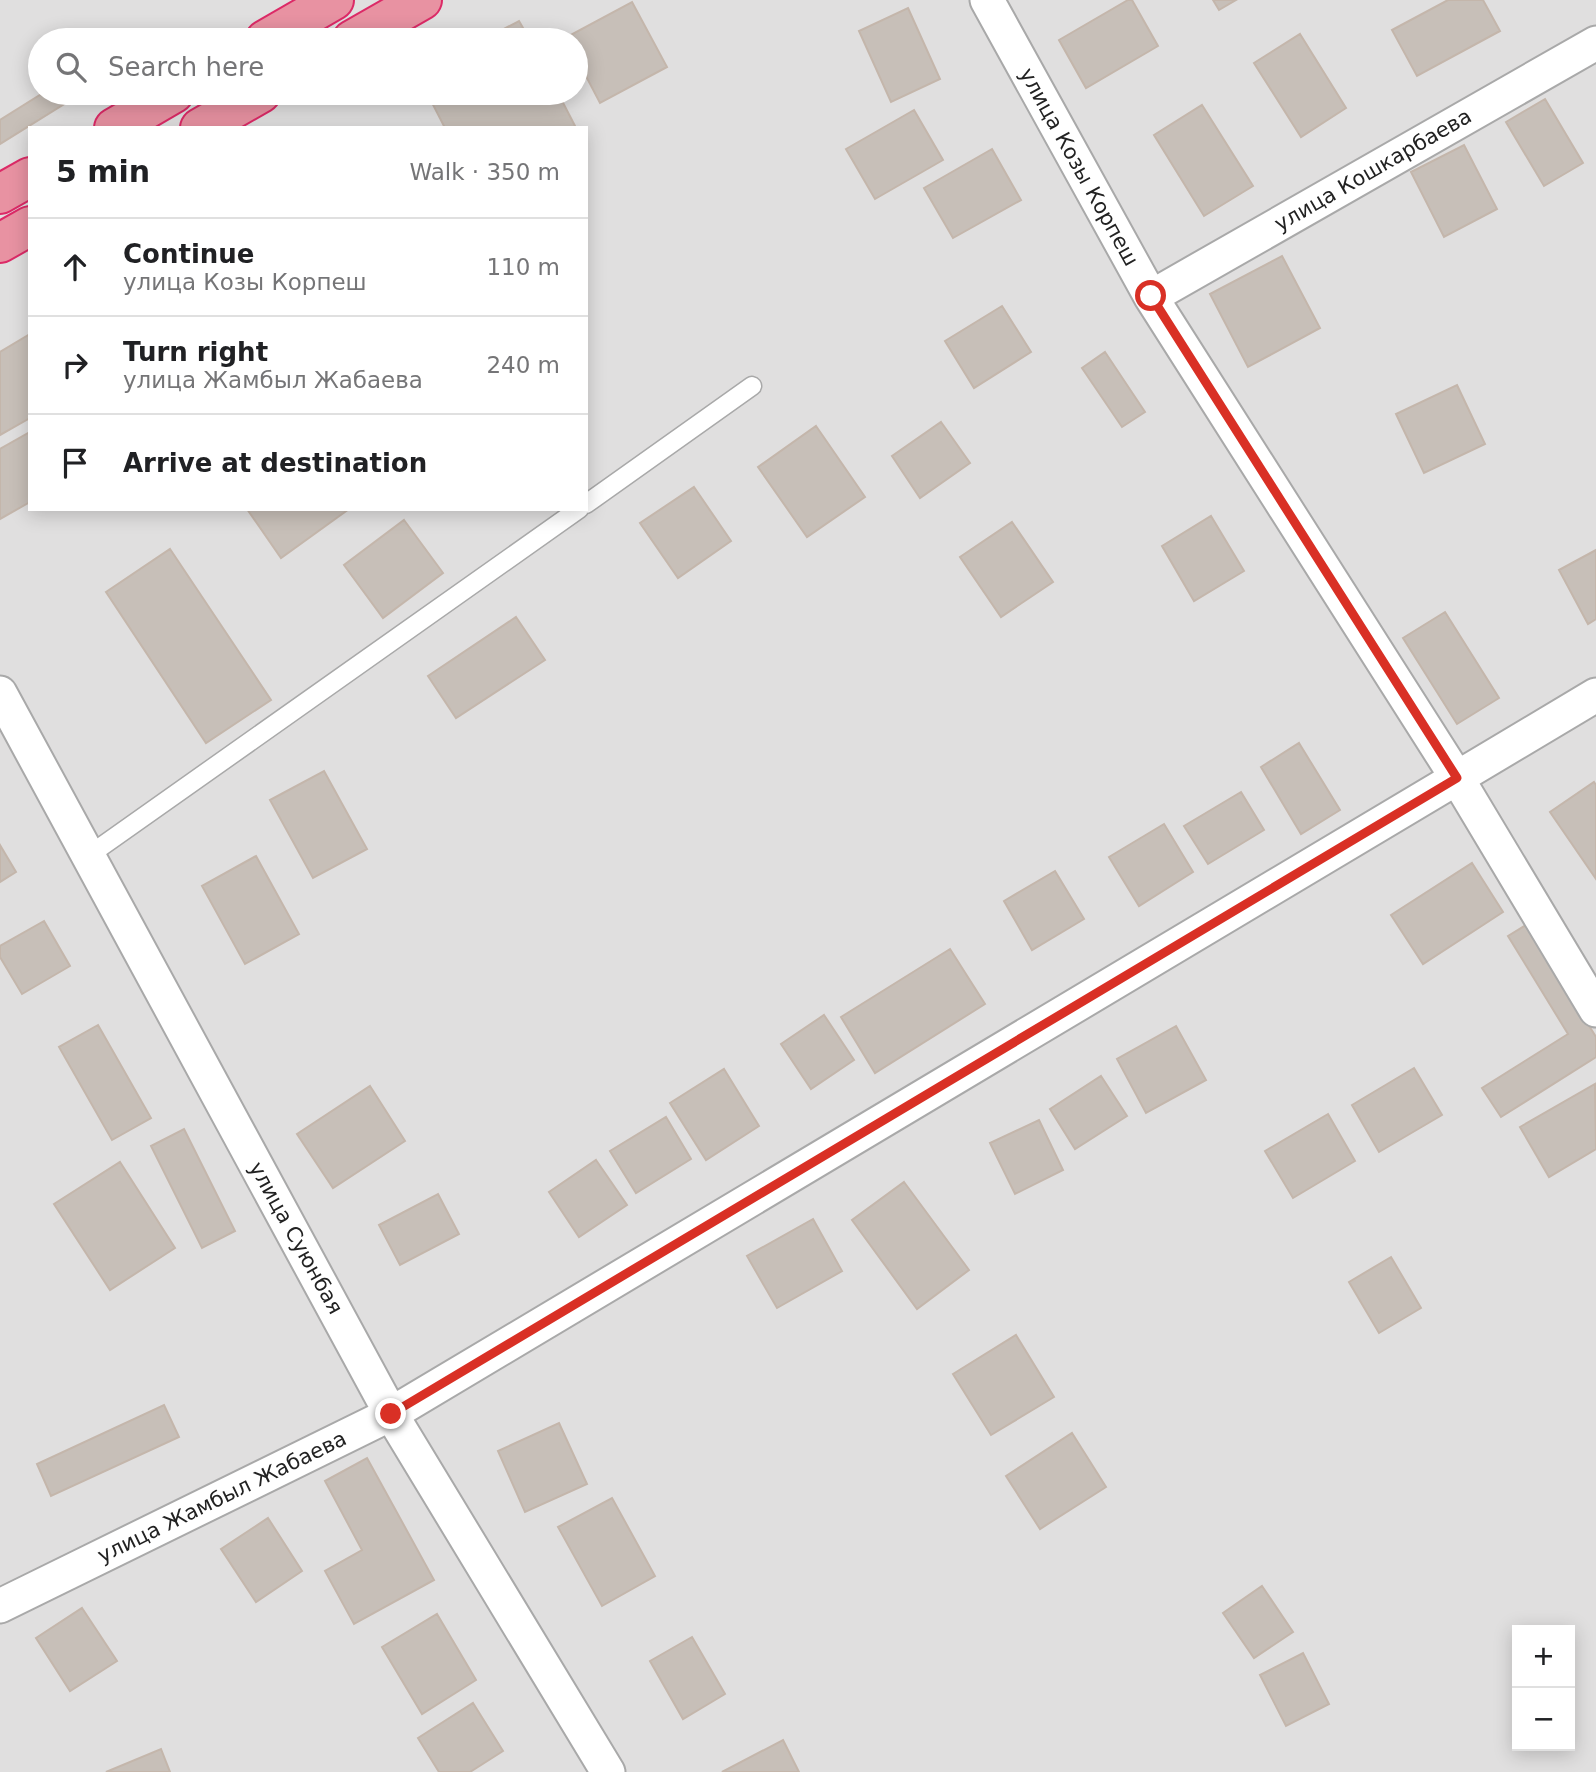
<!DOCTYPE html>
<html lang="en">
<head>
<meta charset="utf-8">
<style>
  :root { --surface:#fff; --page:#f2f2f2; --text:#202124; --muted:#757577; --line:#e0e0e0 }
  body { margin:0; font-family:"DejaVu Sans",sans-serif; background:var(--page); color:var(--text) }
  .controls { position:absolute; right:21px; bottom:21px; display:grid; overflow:hidden; border-radius:0px; box-shadow:0 4px 18px #0003 }
  .controls button { width:63px; height:63px; display:grid; place-items:center; padding:0; border:0; border-bottom:2px solid var(--line); background:var(--surface); color:var(--text); font:35px sans-serif }
  .stop { position:absolute; width:21px; height:21px; margin:-16px; border:5px solid #d93025; border-radius:50%; background:#fff }
  .stop.end { background:#d93025; border-color:#fff; box-shadow:0 2px 7px #0008 }
  .list { margin:0; padding:0; list-style:none }
  h2 { display:flex; justify-content:space-between; align-items:center; height:91px; margin:0; padding:0 28px; font-size:30px }
  h2 small { font-size:23px; font-weight:400; color:var(--muted) }
  .list li { display:grid; grid-template-columns:46px 1fr auto; gap:21px; align-items:center; box-sizing:border-box; height:98px; padding:0 28px; border-top:2px solid var(--line) }
  .list b { display:block; font-size:26px; white-space:nowrap }
  .list p { margin:0; font-size:23px; white-space:nowrap; color:var(--muted) }
  .list em { font-size:23px; font-style:normal; color:var(--muted) }
  .icon { flex:none; width:38px; height:38px; fill:none; stroke:currentColor; stroke-width:2; stroke-linecap:round; stroke-linejoin:round }
  .map { position:relative; flex:none; width:1596px; height:1772px; overflow:hidden }
  .search { position:absolute; background:var(--surface); box-shadow:0 4px 18px #0003; left:28px; top:28px; width:560px; height:77px; display:flex; align-items:center; gap:18px; box-sizing:border-box; padding:0 24px; border-radius:38px; color:var(--muted); font-size:26px }
  .panel { position:absolute; background:var(--surface); box-shadow:0 4px 18px #0003; left:28px; top:126px; width:560px; height:385px; border-radius:0px }
  .map>svg:first-child { display:block }
  .residential { fill:#e0dfdf; fill-rule:evenodd }
  .building { fill:#c7bfb8; stroke:#c4b6ab; stroke-width:2 }
  .lines { fill:none; stroke-linecap:round; stroke-linejoin:round }
  .lane-casing { stroke:#a9a9a9; stroke-width:21 }
  .street-casing { stroke:#a9a9a9; stroke-width:37 }
  .highway-casing { stroke:#dc2a67; stroke-width:42 }
  .lane { stroke:#fff; stroke-width:18 }
  .street { stroke:#fff; stroke-width:33 }
  .highway { stroke:#e892a2; stroke-width:38 }
  .route { stroke:#d93025; stroke-width:9 }
  .labels { text-anchor:middle; dominant-baseline:central; stroke-width:7; stroke-linejoin:round; paint-order:stroke }
  .street-label { font-size:21px; fill:#222; stroke:#fff }
</style>
</head>
<body>
<div class="map">
<svg width="1596" height="1772" viewBox="0 0 1596 1772">
  <rect width="100%" height="100%" fill="#f2efe9"/>
  <path class="residential" d="M0 0H1596V1772H0ZM40 40H576V93H40ZM30 128H586V509H30ZM1517 1630H1570V1746H1517Z"/>
  <path class="building" d="M1128 0H1132L1158 46 1086 88 1059 40Z
    M1213 0H1236L1219 10Z
    M1448 0H1483L1500 31 1417 76 1392 30Z
    M632 2 667 67 600 103 576 57V40H567L565 38Z
    M908 8 940 79 891 102 859 31Z
    M519 21 530 40H483Z
    M1300 34 1346 108 1301 137 1254 63Z
    M43 93H82L0 144V120Z
    M427 93H558L575 126 572 128H445Z
    M1545 99 1583 163 1544 186 1506 122Z
    M1202 105 1253 186 1204 216 1154 135Z
    M914 110 943 160 875 199 846 149Z
    M1464 145 1497 209 1444 237 1411 172Z
    M992 149 1021 200 953 238 924 188Z
    M1282 256 1320 328 1248 367 1210 294Z
    M1002 306 1031 352 974 388 945 341Z
    M30 334V418L0 435V352Z
    M1105 352 1145 412 1122 427 1082 368Z
    M1457 385 1485 444 1424 473 1396 414Z
    M941 422 970 463 920 498 892 456Z
    M816 426 865 497 807 537 758 467Z
    M30 432V502L0 519V449Z
    M694 487 731 541 678 578 640 523Z
    M247 509H349L281 558Z
    M1211 516 1244 571 1194 601 1162 546Z
    M404 520 443 573 383 618 344 565Z
    M1012 522 1053 582 1001 617 960 557Z
    M170 549 271 700 206 743 106 592Z
    M1596 550V619L1588 624 1559 570Z
    M1445 612 1499 698 1457 724 1403 638Z
    M516 617 545 660 456 718 428 676Z
    M1299 743 1340 810 1301 834 1261 767Z
    M324 771 367 849 313 878 270 800Z
    M1594 782 1596 785V879L1550 812Z
    M1241 792 1264 830 1208 864 1184 826Z
    M1164 824 1193 872 1139 906 1109 857Z
    M0 845 16 872 0 882Z
    M256 856 299 934 245 964 202 886Z
    M1472 863 1503 912 1423 964 1391 915Z
    M1055 871 1084 919 1032 950 1004 901Z
    M44 921 70 966 22 994 0 957V946Z
    M1526 925 1596 1037V1057L1501 1117 1482 1088 1568 1034 1508 936Z
    M950 949 985 1004 875 1073 841 1017Z
    M824 1015 854 1060 811 1089 781 1044Z
    M98 1025 151 1118 112 1140 59 1047Z
    M1176 1026 1206 1080 1146 1113 1117 1059Z
    M1414 1068 1442 1115 1379 1152 1352 1105Z
    M724 1069 759 1126 706 1160 670 1103Z
    M1101 1076 1127 1116 1075 1149 1050 1109Z
    M1595 1084 1596 1149 1549 1177 1520 1127Z
    M370 1086 405 1141 333 1188 297 1134Z
    M1328 1114 1355 1161 1293 1198 1265 1151Z
    M666 1117 691 1159 636 1193 610 1151Z
    M1039 1120 1063 1170 1015 1194 990 1143Z
    M184 1129 235 1231 202 1248 151 1146Z
    M596 1160 627 1205 579 1237 549 1192Z
    M120 1162 175 1248 110 1290 54 1204Z
    M904 1182 969 1270 917 1309 852 1220Z
    M438 1194 459 1234 400 1265 379 1225Z
    M813 1219 842 1271 777 1308 747 1256Z
    M1391 1257 1421 1308 1379 1333 1349 1282Z
    M1016 1335 1054 1397 991 1435 953 1374Z
    M164 1405 179 1437 51 1496 37 1464Z
    M559 1423 587 1484 525 1512 498 1451Z
    M1072 1433 1106 1487 1040 1529 1006 1476Z
    M367 1458 434 1580 354 1624 325 1571 362 1550 325 1481Z
    M612 1498 655 1576 602 1606 558 1527Z
    M268 1518 302 1571 256 1602 221 1549Z
    M1262 1586 1293 1632 1254 1658 1223 1613Z
    M82 1608 117 1661 70 1691 36 1638Z
    M437 1614 476 1680 422 1714 382 1647Z
    M692 1637 725 1694 683 1719 650 1661Z
    M1303 1653 1329 1704 1286 1726 1260 1675Z
    M473 1703 503 1751 470 1772H439L418 1738Z
    M783 1740 799 1772H722Z
    M161 1749 170 1772H106Z"/>
  <g class="lines">
    <defs>
      <path id="lane" d="M586 504 752 386
        M88 856 579 509"/>
      <path id="street" d="M987 0 1151 297 1457 778 1596 1010
        M1151 297 1596 43
        M0 693 391 1414 608 1772
        M0 1606 391 1414 1596 695"/>
      <path id="highway" d="M265 40 334 0
        M352 40 422 0
        M114 128 174 93
        M200 128 261 93
        M0 194 30 177
        M0 243 30 226"/>
    </defs>
    <use href="#lane" class="lane-casing"/>
    <use href="#street" class="street-casing"/>
    <use href="#highway" class="highway-casing"/>
    <use href="#lane" class="lane"/>
    <use href="#street" class="street"/>
    <use href="#highway" class="highway"/>
  </g>
  <g class="lines">
    <path class="route" d="M391 1414 1457 778 1151 296"/>
  </g>
  <g class="labels">
    <g class="street-label">
      <text transform="translate(1079 167) rotate(61)">улица Козы Корпеш</text>
      <text transform="translate(1373 170) rotate(-30)">улица Кошкарбаева</text>
      <text transform="translate(296 1238) rotate(61)">улица Суюнбая</text>
      <text transform="translate(222 1497) rotate(-26)">улица Жамбыл Жабаева</text>
    </g>
  </g>
</svg>
<div class="controls">
<button>+</button>
<button>−</button>
</div>
<div class="stop" style="left:1151px;top:296px"></div>
<div class="stop end" style="left:391px;top:1414px"></div>
<div class="search"><svg class="icon" aria-label="search" viewBox="0 0 24 24"><circle cx="10" cy="10" r="6"/><path d="M15 15l6 6"/></svg>Search here</div>
<section class="panel">
<h2>5 min<small>Walk · 350 m</small></h2>
<ul class="list">
<li><svg class="icon" aria-label="ahead" viewBox="0 0 24 24"><path d="M12 20V5M6 11l6-6 6 6"/></svg><div><b>Continue</b><p>улица Козы Корпеш</p></div><em>110 m</em></li>
<li><svg class="icon" aria-label="right" viewBox="0 0 24 24"><path d="M7 20v-9h11M14 6l5 5-5 5"/></svg><div><b>Turn right</b><p>улица Жамбыл Жабаева</p></div><em>240 m</em></li>
<li><svg class="icon" aria-label="arrive" viewBox="0 0 24 24"><path d="M6 21V4h12l-3 4 3 4H6"/></svg><div><b>Arrive at destination</b></div></li>
</ul>
</section>
</div>
</body>
</html>
